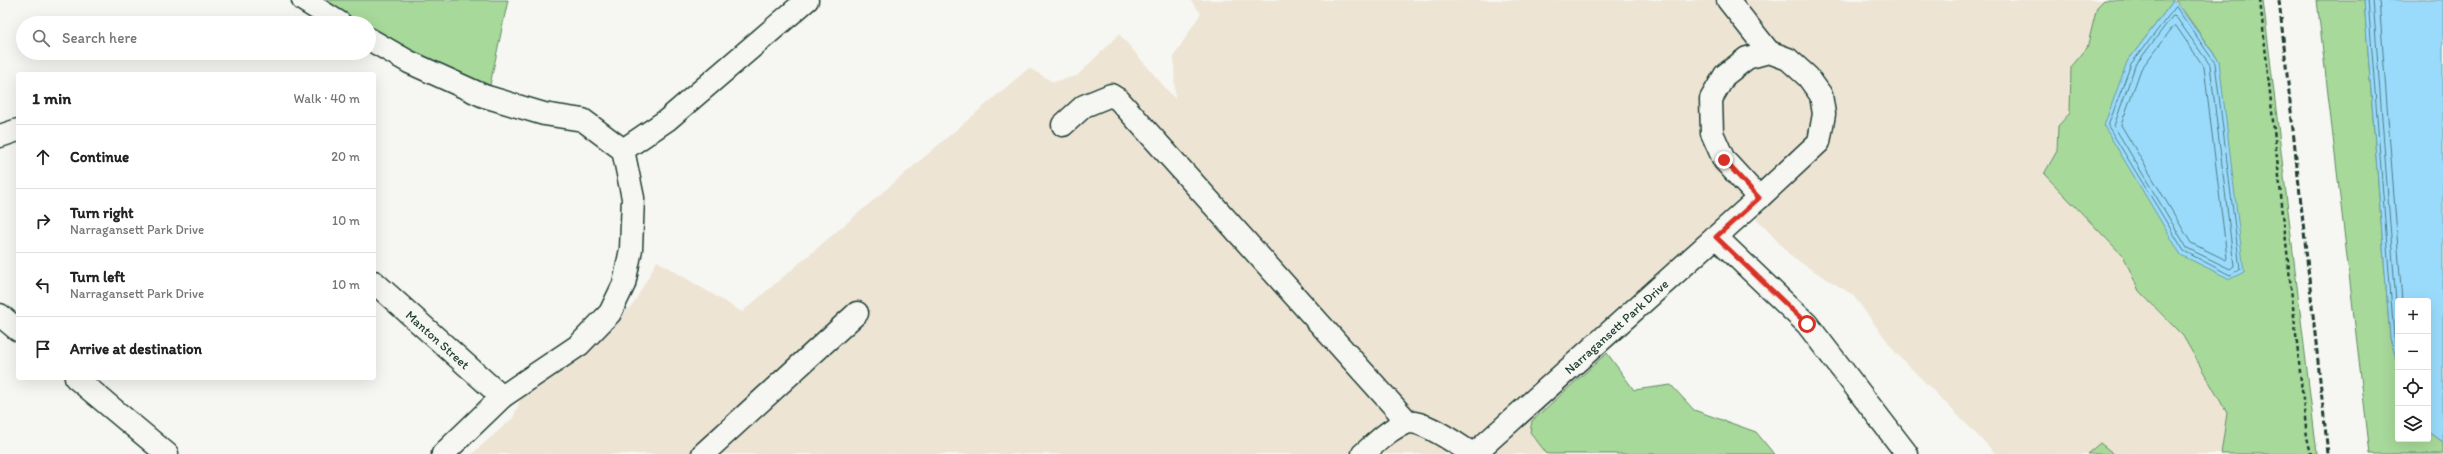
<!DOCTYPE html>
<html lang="en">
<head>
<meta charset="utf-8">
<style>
  :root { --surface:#fff; --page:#f2f2f2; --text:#222; --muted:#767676; --line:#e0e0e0 }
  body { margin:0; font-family:Itim,sans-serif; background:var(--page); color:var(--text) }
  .controls { position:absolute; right:12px; bottom:12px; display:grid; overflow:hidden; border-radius:4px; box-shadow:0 4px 16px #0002 }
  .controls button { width:36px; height:36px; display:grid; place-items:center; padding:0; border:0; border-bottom:1px solid var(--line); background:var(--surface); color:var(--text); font:20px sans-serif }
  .stop { position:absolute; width:12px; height:12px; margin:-9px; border:3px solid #d93025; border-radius:50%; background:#fff }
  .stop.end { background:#d93025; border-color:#fff; box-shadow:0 1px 4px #0008 }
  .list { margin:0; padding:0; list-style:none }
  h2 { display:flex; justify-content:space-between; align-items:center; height:52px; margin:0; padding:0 16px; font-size:17px }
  h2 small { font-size:13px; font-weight:400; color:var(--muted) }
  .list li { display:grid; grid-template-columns:26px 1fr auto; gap:12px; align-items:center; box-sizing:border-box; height:64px; padding:0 16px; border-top:1px solid var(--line) }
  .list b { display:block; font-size:15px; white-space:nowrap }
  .list p { margin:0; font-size:13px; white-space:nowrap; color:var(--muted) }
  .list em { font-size:13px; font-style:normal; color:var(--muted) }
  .icon { flex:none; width:22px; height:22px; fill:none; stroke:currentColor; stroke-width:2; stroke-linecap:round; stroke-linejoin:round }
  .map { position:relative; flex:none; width:2443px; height:454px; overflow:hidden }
  .search { position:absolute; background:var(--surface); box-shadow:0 4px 16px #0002; left:16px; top:16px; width:360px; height:44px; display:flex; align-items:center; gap:10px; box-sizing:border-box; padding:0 14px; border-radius:22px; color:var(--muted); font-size:15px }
  .panel { position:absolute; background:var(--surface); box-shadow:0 4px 16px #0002; left:16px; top:72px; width:360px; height:308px; border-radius:4px }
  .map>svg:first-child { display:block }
  .built { fill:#ede4d3 }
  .green { fill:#a7d99a; stroke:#638b67 }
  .water { fill:#9adbfc; stroke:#699cac }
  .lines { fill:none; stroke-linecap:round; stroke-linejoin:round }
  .shore { stroke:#507c84; stroke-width:1 }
  .service-casing { stroke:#1f3d34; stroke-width:25 }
  .minor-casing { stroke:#1f3d34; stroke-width:25 }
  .path { stroke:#1f3d34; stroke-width:2.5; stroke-dasharray:4 3; stroke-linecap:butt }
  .service { stroke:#f6f6f2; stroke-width:22 }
  .minor { stroke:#f6f6f2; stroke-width:22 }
  .rail { stroke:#1f3d34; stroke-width:3; stroke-dasharray:6 3; stroke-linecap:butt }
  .route { stroke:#d93025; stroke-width:5 }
  .labels { text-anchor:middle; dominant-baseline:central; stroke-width:4; stroke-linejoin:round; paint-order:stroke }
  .street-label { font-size:13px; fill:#1f3d34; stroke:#f6f6f2 }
</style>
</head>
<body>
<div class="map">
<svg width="2443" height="454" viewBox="0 0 2443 454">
  <rect width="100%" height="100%" fill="#f6f6f2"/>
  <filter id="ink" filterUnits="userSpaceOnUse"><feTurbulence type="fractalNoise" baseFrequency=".025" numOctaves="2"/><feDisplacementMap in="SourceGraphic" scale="8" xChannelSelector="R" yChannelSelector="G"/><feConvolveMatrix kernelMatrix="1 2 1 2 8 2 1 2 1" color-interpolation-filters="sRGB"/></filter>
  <g filter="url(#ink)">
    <path class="built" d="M1190 0H2104L2097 7 2087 48 2071 67 2070 113 2058 126 2057 151 2044 174 2124 257 2139 291 2183 336 2227 413 2221 454H2114L2100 443 2087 454H1996L1896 353 1853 295 1793 258 1754 216 1532 421 1530 432 1547 454H472L513 418 522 396 615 324 634 303 657 261 742 312 1029 68 1053 82 1077 76 1119 34 1175 99 1174 56 1201 13Z"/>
    <path class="green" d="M308 0H508L490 85 481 90 369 33V23H348Z
      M2104 0H2174L2127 62 2219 61 2176 0H2263L2317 454H2221L2227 413 2183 336 2139 291 2124 257 2044 174 2057 151 2058 126 2070 113 2071 67 2087 48 2097 7Z
      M2317 0H2364L2390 338 2398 364V439H2428V431L2443 442V454H2370Z
      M1607 353 1634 390 1671 385 1694 410 1756 432 1774 454H1547L1530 432 1532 421Z
      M2100 443 2114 454H2087Z"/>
    <path class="water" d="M2174 0 2219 61 2244 272 2230 279 2181 255 2104 126 2127 62Z
      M2364 0H2443V442L2428 431V301H2398V364L2390 338Z"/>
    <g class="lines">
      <path class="shore" d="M2368 0 2394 337 2398 351
        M2373 0 2398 329
        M2379 0 2402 301
        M2176 7 2215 63 2240 269 2230 275 2184 251 2108 126 2131 64Z
        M2173 16 2176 17 2210 65 2234 266 2230 269 2187 248 2114 126 2135 66Z
        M2176 26 2204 67 2227 258 2226 260 2191 243 2121 125 2141 69 2173 27Z"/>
      <defs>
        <path id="service" d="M1728 0 1769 52
          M1063 125 1084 106 1111 95 1119 100 1408 422
          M1716 237 1807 324 1907 454
          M703 454 857 313
          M1363 454C1376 443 1390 428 1406 423 1422 418 1459 446 1473 454"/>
        <g id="minor">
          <path d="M303 0 340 23"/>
          <path d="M369 39 409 62 484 96 544 114 583 120 623 150 633 198 631 249 624 284 610 313 579 345 502 397 443 454"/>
          <path d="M1769 52 1788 59 1808 77 1821 95 1824 114 1819 142 1759 198 1724 160 1712 133 1711 99 1725 75 1747 58Z"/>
          <path d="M0 136 18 130"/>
          <path d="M623 150 667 120 807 0"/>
          <path id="s1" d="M374 282 502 397"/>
          <path d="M0 315 18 330"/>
          <path d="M76 378 167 454"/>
          <path id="s2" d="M1474 454 1759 198"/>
        </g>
      </defs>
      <use href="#service" class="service-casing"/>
      <use href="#minor" class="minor-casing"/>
      <path class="path" d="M2260 0 2307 437 2311 454"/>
      <use href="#service" class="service"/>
      <use href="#minor" class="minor"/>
      <path class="rail" d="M2279 0 2328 454"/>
    </g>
  </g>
  <g class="lines" filter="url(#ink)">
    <path class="route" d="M1724 160 1759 198 1716 237 1807 324"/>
  </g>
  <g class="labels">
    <g class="street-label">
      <text stroke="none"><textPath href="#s2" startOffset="191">Narragansett Park Drive</textPath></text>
      <text stroke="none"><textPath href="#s1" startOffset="86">Manton Street</textPath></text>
    </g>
  </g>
</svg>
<div class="controls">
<button>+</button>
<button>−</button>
<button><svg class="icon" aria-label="locate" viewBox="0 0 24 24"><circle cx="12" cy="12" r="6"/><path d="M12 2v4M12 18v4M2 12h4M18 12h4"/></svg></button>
<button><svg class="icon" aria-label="layers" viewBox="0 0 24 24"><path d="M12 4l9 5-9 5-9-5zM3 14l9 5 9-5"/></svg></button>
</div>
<div class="stop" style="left:1807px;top:324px"></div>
<div class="stop end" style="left:1724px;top:160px"></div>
<div class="search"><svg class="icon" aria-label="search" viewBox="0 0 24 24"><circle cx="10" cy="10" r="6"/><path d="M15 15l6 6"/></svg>Search here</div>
<section class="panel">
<h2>1 min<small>Walk · 40 m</small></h2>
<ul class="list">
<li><svg class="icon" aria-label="ahead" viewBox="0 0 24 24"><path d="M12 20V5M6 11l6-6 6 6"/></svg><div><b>Continue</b></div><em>20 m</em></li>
<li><svg class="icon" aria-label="right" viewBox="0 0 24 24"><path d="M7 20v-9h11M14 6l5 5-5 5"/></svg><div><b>Turn right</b><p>Narragansett Park Drive</p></div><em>10 m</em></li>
<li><svg class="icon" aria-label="left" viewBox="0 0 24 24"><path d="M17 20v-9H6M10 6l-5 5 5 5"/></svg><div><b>Turn left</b><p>Narragansett Park Drive</p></div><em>10 m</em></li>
<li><svg class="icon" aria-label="arrive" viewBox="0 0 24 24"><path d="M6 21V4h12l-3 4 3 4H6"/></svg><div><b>Arrive at destination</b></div></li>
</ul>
</section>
</div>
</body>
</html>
